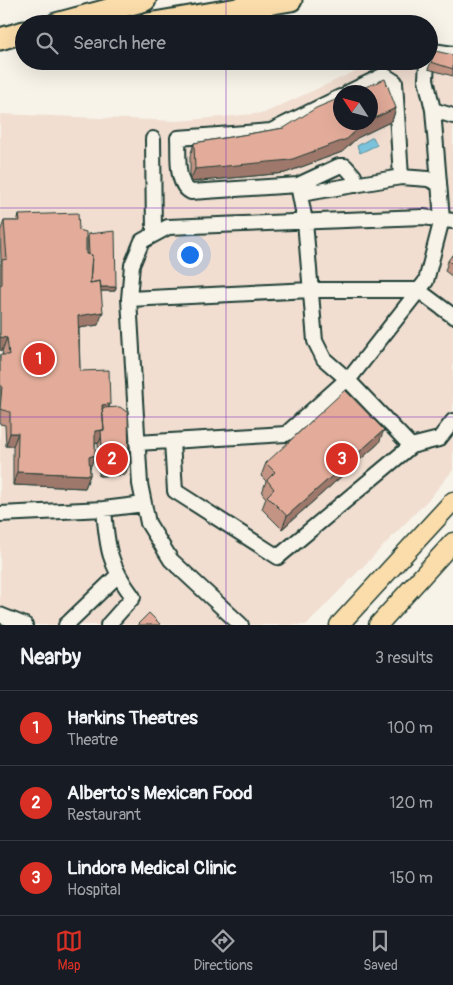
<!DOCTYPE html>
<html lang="en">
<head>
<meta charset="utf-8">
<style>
  :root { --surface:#171b24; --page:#242831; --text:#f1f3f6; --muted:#9ea1a6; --line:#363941; --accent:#d93025 }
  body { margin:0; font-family:Pangolin,sans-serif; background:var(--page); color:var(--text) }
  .compass { position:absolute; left:333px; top:85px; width:45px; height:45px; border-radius:50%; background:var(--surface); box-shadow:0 5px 20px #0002; rotate:306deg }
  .you { position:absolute; left:189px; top:254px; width:18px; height:18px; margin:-12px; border:4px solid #fff; border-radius:50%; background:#1a73e8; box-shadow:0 0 0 8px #1a73e833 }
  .badge { display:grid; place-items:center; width:32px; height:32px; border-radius:50%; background:var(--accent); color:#fff; font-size:16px; font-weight:700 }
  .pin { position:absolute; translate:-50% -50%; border:2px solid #fff; box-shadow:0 1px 5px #0006 }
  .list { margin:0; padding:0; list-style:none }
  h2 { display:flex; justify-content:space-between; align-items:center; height:65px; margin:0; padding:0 20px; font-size:21px }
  h2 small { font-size:16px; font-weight:400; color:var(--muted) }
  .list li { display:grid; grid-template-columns:32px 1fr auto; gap:15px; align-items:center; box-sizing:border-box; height:75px; padding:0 20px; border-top:1px solid var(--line) }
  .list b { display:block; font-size:19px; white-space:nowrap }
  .list p { margin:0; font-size:16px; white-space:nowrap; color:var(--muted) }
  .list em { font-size:16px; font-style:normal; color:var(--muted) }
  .icon { flex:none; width:28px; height:28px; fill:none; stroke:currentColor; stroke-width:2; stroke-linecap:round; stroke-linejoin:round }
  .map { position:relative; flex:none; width:453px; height:625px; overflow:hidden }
  .search { position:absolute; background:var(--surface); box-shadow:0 5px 20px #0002; left:15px; right:15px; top:15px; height:55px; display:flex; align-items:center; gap:12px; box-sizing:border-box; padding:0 18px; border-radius:28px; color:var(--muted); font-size:19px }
  .sheet { height:290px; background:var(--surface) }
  nav { display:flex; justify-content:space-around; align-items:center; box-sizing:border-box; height:70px; border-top:1px solid var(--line); background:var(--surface); font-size:14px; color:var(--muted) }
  nav a { display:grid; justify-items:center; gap:2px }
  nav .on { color:var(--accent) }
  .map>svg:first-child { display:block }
  .built { fill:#f1ded1; fill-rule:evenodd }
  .water { fill:#7cc4dd; stroke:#578e99 }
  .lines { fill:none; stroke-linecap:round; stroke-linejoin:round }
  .minor-casing { stroke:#1f3d34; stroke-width:18 }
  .major-casing { stroke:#1f3d34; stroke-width:21 }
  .highway-casing { stroke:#1f3d34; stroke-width:25 }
  .minor { stroke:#f7f3e8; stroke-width:14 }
  .major { stroke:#fbddab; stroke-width:18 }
  .highway { stroke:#fbddab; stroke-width:21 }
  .wall { fill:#c39484; stroke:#1f3d34 }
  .shaded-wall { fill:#9f786c; stroke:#1f3d34 }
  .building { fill:#e3ac9a; stroke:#1f3d34 }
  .grid { fill:none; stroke:#7b2cbf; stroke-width:1; stroke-opacity:0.55 }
</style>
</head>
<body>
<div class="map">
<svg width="453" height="625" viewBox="0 0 453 625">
  <rect width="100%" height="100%" fill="#f7f3e8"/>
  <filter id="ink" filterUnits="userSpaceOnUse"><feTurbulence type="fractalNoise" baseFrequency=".02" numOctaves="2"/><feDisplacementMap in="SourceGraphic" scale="10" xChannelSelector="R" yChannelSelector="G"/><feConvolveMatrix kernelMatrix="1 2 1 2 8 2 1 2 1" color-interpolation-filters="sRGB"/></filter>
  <g filter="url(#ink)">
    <path class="built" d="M453 46V470L430 498 306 625H0V114L178 121 264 113 378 61H429V47ZM340 92H370V122H340Z"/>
    <path class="water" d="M373 137 377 145 360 153 357 146Z"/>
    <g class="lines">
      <defs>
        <path id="minor" d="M429 57 433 51 453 54
          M427 61 426 79 433 110
          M349 92 384 75 395 82 401 177 428 179 439 184
          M340 97 271 131 178 138C179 155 175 184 191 192L298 185 305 221 315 341 324 359 347 379 411 446 439 439 453 421
          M153 139 154 234
          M298 185 339 166H345L354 176 356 185
          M301 194 401 177
          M129 299 311 290H418L453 316
          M172 441 175 491 278 557 411 446
          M137 443 286 434 353 374 426 281 442 219 433 110 453 116
          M104 509C107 547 109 565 133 597L108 625
          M0 514 104 509 144 504
          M0 615 25 625
          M66 625 117 576
          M241 625 171 560 148 523 140 484 129 299 132 265 142 241 168 227 423 217 453 221"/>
        <path id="major" d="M339 625 453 501
          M378 625 453 542"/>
        <path id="highway" d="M56 24 145 0
          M148 24 291 0
          M0 39 24 32"/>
      </defs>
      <use href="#minor" class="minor-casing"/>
      <use href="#major" class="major-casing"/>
      <use href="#highway" class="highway-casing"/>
      <use href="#minor" class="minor"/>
      <use href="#major" class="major"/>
      <use href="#highway" class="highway"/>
    </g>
    <path class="wall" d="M453 55V76L428 69 431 62Z
      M396 108 392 121 357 138 342 152 285 173 190 182V156L194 143 284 128Z
      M19 215 79 230 86 254H87V237L88 234 116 287 115 291H101L98 325 79 328 80 371 110 404 109 408 125 475 99 476 98 443 95 444V455L90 468V475L85 488 13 485V446H6L5 425 0 424V355H3L2 351 0 350V266L1 263 0 232 4 221H17Z
      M453 254V277L445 271 448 261Z
      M379 443 282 529 262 509 266 498 262 493 266 481 261 476 266 463Z"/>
    <path class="shaded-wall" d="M396 108 392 121 357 138 342 152 285 173 190 182 195 169 362 125 366 122H370V120Z
      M90 287H116L115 291H88Z
      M103 312 98 325 73 329 78 316Z
      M0 337 7 338 2 351 0 350Z
      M110 404 105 417 101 418 102 405Z
      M104 430 99 443 91 444 95 431Z
      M384 430 379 443 282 529 287 516Z
      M10 433H18L13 446H6Z
      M95 455 90 468 84 470 89 457Z
      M129 465 125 475 99 476 103 466Z
      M17 472 90 475 85 488 13 485Z"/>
    <path class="building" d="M435 51 453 55V69L431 62Z
      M385 79 396 108 370 120V92H353Z
      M340 98V122H366L362 125 347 139 290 160 195 169 194 143 284 128 316 108Z
      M78 213 79 230 86 232V254L92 255 90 283 100 281 103 312 78 316 80 371 109 370 110 404 102 405 104 430 95 431V455L89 457 90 475 17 472 18 433H10V412L0 409 2 386 0 385V355H9L7 338 0 337V285L2 284V260L7 259 4 221H20L19 215Z
      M115 231 116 287H101L100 281 90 283 92 255 89 254 88 234Z
      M453 254V264L448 261Z
      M345 390 384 430 287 516 267 496 274 489 267 480 275 472 266 463Z
      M120 407 128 413 129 465 103 466 101 430H104L102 408Z
      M149 613 161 625H137Z"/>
  </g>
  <path class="grid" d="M226 0V24M226 61V625M0 208H453M0 417H453"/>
</svg>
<svg class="compass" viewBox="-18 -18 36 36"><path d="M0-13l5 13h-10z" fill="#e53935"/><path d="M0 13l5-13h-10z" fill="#9ea1a6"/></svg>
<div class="you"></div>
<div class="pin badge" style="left:39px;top:359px">1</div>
<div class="pin badge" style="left:112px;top:459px">2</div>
<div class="pin badge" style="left:342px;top:459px">3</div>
<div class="search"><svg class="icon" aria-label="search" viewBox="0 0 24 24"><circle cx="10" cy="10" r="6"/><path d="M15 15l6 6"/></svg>Search here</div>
</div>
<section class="sheet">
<h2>Nearby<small>3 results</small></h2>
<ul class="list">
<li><span class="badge">1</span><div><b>Harkins Theatres</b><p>Theatre</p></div><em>100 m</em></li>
<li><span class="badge">2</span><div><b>Alberto's Mexican Food</b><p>Restaurant</p></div><em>120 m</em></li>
<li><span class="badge">3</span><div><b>Lindora Medical Clinic</b><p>Hospital</p></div><em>150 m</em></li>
</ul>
</section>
<nav>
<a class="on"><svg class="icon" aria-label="map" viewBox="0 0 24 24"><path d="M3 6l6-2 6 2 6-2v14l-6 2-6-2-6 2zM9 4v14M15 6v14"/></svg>Map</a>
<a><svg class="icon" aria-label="directions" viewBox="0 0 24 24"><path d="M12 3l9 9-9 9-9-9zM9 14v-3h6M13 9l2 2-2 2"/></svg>Directions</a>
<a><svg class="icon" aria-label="saved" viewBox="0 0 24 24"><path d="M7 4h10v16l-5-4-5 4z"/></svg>Saved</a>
</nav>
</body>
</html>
